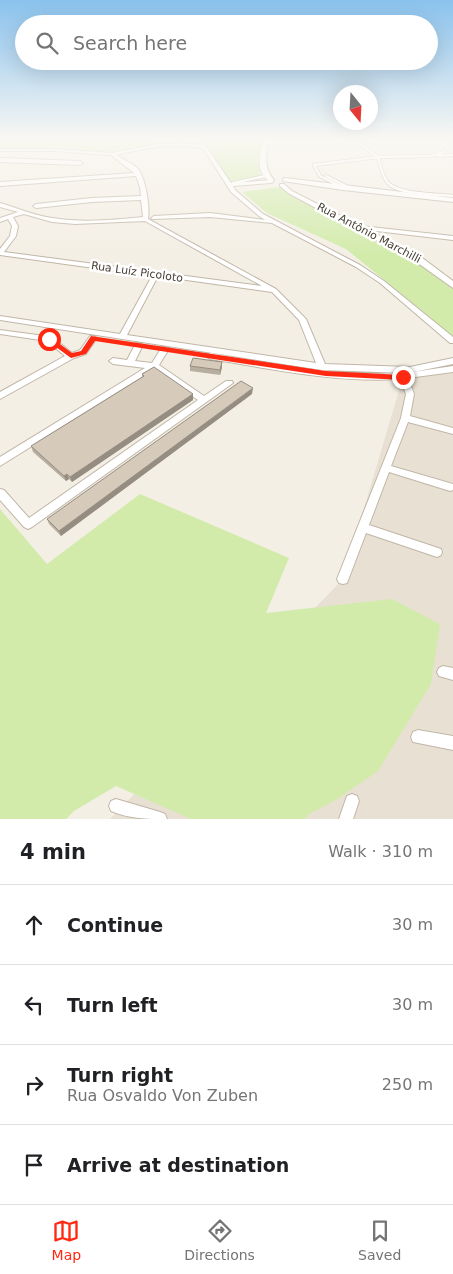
<!DOCTYPE html>
<html lang="en">
<head>
<meta charset="utf-8">
<style>
  :root { --surface:#fff; --page:#f6f6f6; --text:#202124; --muted:#757577; --line:#e0e0e0; --accent:#ff2811 }
  body { margin:0; font-family:"DejaVu Sans",sans-serif; background:var(--page); color:var(--text) }
  .compass { position:absolute; left:333px; top:85px; width:45px; height:45px; border-radius:50%; background:var(--surface); box-shadow:0 5px 20px #0002; rotate:162deg }
  .stop { position:absolute; width:15px; height:15px; margin:-11px; border:4px solid #ff2811; border-radius:50%; background:#fff }
  .stop.end { background:#ff2811; border-color:#fff; box-shadow:0 1px 5px #0008 }
  .list { margin:0; padding:0; list-style:none }
  h2 { display:flex; justify-content:space-between; align-items:center; height:65px; margin:0; padding:0 20px; font-size:21px }
  h2 small { font-size:16px; font-weight:400; color:var(--muted) }
  .list li { display:grid; grid-template-columns:32px 1fr auto; gap:15px; align-items:center; box-sizing:border-box; height:80px; padding:0 20px; border-top:1px solid var(--line) }
  .list b { display:block; font-size:19px; white-space:nowrap }
  .list p { margin:0; font-size:16px; white-space:nowrap; color:var(--muted) }
  .list em { font-size:16px; font-style:normal; color:var(--muted) }
  .icon { flex:none; width:28px; height:28px; fill:none; stroke:currentColor; stroke-width:2; stroke-linecap:round; stroke-linejoin:round }
  .map { position:relative; flex:none; width:453px; height:819px; overflow:hidden }
  .search { position:absolute; background:var(--surface); box-shadow:0 5px 20px #0002; left:15px; right:15px; top:15px; height:55px; display:flex; align-items:center; gap:12px; box-sizing:border-box; padding:0 18px; border-radius:28px; color:var(--muted); font-size:19px }
  .sheet { height:385px; background:var(--surface) }
  nav { display:flex; justify-content:space-around; align-items:center; box-sizing:border-box; height:70px; border-top:1px solid var(--line); background:var(--surface); font-size:14px; color:var(--muted) }
  nav a { display:grid; justify-items:center; gap:2px }
  nav .on { color:var(--accent) }
  .map>svg:first-child { display:block }
  .residential { fill:#e8e0d3 }
  .green { fill:#d2ebab }
  .lines { fill:none; stroke-linecap:round; stroke-linejoin:round }
  .service-casing { stroke:#c0b6a7; stroke-width:4 }
  .minor-casing { stroke:#c0b6a7; stroke-width:2 }
  .tertiary-casing { stroke:#c0b6a7; stroke-width:2 }
  .service { stroke:#fff; stroke-width:2.5 }
  .minor { fill:#fff; fill-rule:evenodd }
  .tertiary { fill:#fff; fill-rule:evenodd }
  .wall { fill:#b8aea0 }
  .shaded-wall { fill:#968d82 }
  .building { fill:#d6caba; stroke:#968d82 }
  .route { fill:#ff2811 }
  .labels { text-anchor:middle; dominant-baseline:central; stroke-width:5; stroke-linejoin:round; paint-order:stroke }
  .far-street-label { font-size:11px; fill:#473f34; stroke:#fff }
</style>
</head>
<body>
<div class="map">
<svg width="453" height="819" viewBox="0 0 453 819">
  <rect width="100%" height="100%" fill="#f4efe5"/>
  <path class="residential" d="M453 371V819H110L343 579 403 377Z"/>
  <path class="green" d="M0 139H195L198 143H172L114 152 52 147 0 148Z
    M201 139 263 140 257 161 260 175 247 180 230 181Z
    M279 187 416 260 453 288V336L346 249 267 213 242 192Z
    M140 494 289 558 266 613 392 599 440 624 431 684 378 771 336 800 309 814 305 819H191L116 786 74 811 66 819H0V509L47 564Z"/>
  <g class="lines">
    <defs>
      <path id="service" d="M353 139 378 157 430 156 442 153 453 143
        M438 156 453 155
        M326 176 348 187
        M233 183 265 176 264 173
        M340 186 320 176 314 165 378 157C380 165 382 176 388 183 400 195 436 194 453 196"/>
      <path id="minor" d="M197 139H201L231 183 273 180V182L271 183 233 186 235 190 263 214 360 265 384 281 453 337V343H450L380 283 356 267 272 223 210 217 152 219 151 218 154 216 210 213 265 220 259 216 231 192 203 148C173 143 145 148 116 155 123 159 134 164 139 170 146 181 150 207 148 219L276 289 306 319 325 364 410 367 453 358V364L413 372 453 366V372L408 378 414 394 410 416 453 428V434L408 422 391 466 453 484V490L450 491 389 472 369 525 441 549 442 552 441 555 437 557 366 533 347 583 343 584 339 583 337 579 401 418 406 394 400 379C336 383 272 369 210 359L206 356 210 353C275 364 340 377 406 373L322 370 0 320V316L120 334 152 276 0 255V249L10 236 12 226 8 219 0 222V218L18 212 0 207V203C18 208 35 216 53 218 83 223 113 220 143 217L141 200 92 202 36 208 33 206 36 204 92 198 141 196 140 187 136 176 0 186V182L134 173 111 155 54 151H0V149H54L112 153 158 144 181 143 201 145ZM24 214 52 222 75 224 145 221 262 286 4 252 16 236 18 226 13 217ZM158 276 272 292 299 320 316 363 127 335Z
        M0 158 80 161 83 163 80 165 0 162Z
        M285 178 453 198V202L343 190 283 181V179Z
        M361 226 453 236V240L359 229 358 228Z
        M0 330 52 337 72 353 80 350 90 336H93L97 338 86 354 74 358 0 399V392L65 356 47 341 0 334Z
        M136 343H139L143 345 135 361 152 363 162 347H168L169 349 159 365 204 396 226 381H232L233 383 32 527 28 529 24 527 0 500V489L4 490 29 518 198 400 154 370 0 466V457L145 368 113 364 109 361 113 358 127 360Z
        M443 666 453 668V680L439 676 437 672 439 668Z
        M418 730 453 736V750L413 742 411 737 413 732Z
        M352 794 357 796 359 801 353 819H339L347 796Z
        M116 799 160 812 165 814 167 819C146 819 131 819 111 811L109 806 111 801Z"/>
      <path id="tertiary" d="M263 139H269C266 155 263 167 274 180L271 182C254 173 260 154 263 139Z
        M280 184H284L292 191 421 257 453 281V288L415 261 288 193 280 186Z"/>
    </defs>
    <use href="#service" class="service-casing"/>
    <use href="#minor" class="minor-casing"/>
    <use href="#tertiary" class="tertiary-casing"/>
    <use href="#service" class="service"/>
    <use href="#minor" class="minor"/>
    <use href="#tertiary" class="tertiary"/>
  </g>
  <path class="wall" d="M222 362V367L220 375 190 371V366Z
    M142 374 193 394V400L72 482 69 479 66 481 33 452 31 446 142 377Z
    M252 394 61 536 49 524 47 519Z"/>
  <path class="shaded-wall" d="M222 362V367L220 375V370Z
    M253 388 252 394 61 536 59 531Z
    M193 394V400L72 482 70 477Z
    M67 474 69 479 66 481 64 476Z"/>
  <path class="building" d="M193 358 222 362 220 370 190 366Z
    M154 367 193 394 70 477 67 474 64 476 31 446 144 376 142 374Z
    M241 381 253 388 59 531 47 519Z"/>
  <linearGradient id="sky" x2="0" y2="1"><stop stop-color="#8ac2ed"/><stop offset="0.55" stop-color="#faf8f3"/><stop offset="1" stop-color="#faf8f3" stop-opacity="0"/></linearGradient>
  <rect width="453" height="254" fill="url(#sky)"/>
  <path class="route" d="M91 336 326 371 403 375 407 377 403 380 326 376 95 341 86 354 71 358 45 339 52 338 72 353 81 351Z"/>
  <g class="labels">
    <g class="far-street-label">
      <text transform="translate(369 233) rotate(28)">Rua Antônio Marchilli</text>
      <text transform="translate(137 272) rotate(8)">Rua Luíz Picoloto</text>
    </g>
  </g>
</svg>
<svg class="compass" viewBox="-18 -18 36 36"><path d="M0-13l5 13h-10z" fill="#e53935"/><path d="M0 13l5-13h-10z" fill="#757577"/></svg>
<div class="stop" style="left:49px;top:339px"></div>
<div class="stop end" style="left:403px;top:377px"></div>
<div class="search"><svg class="icon" aria-label="search" viewBox="0 0 24 24"><circle cx="10" cy="10" r="6"/><path d="M15 15l6 6"/></svg>Search here</div>
</div>
<section class="sheet">
<h2>4 min<small>Walk · 310 m</small></h2>
<ul class="list">
<li><svg class="icon" aria-label="ahead" viewBox="0 0 24 24"><path d="M12 20V5M6 11l6-6 6 6"/></svg><div><b>Continue</b></div><em>30 m</em></li>
<li><svg class="icon" aria-label="left" viewBox="0 0 24 24"><path d="M17 20v-9H6M10 6l-5 5 5 5"/></svg><div><b>Turn left</b></div><em>30 m</em></li>
<li><svg class="icon" aria-label="right" viewBox="0 0 24 24"><path d="M7 20v-9h11M14 6l5 5-5 5"/></svg><div><b>Turn right</b><p>Rua Osvaldo Von Zuben</p></div><em>250 m</em></li>
<li><svg class="icon" aria-label="arrive" viewBox="0 0 24 24"><path d="M6 21V4h12l-3 4 3 4H6"/></svg><div><b>Arrive at destination</b></div></li>
</ul>
</section>
<nav>
<a class="on"><svg class="icon" aria-label="map" viewBox="0 0 24 24"><path d="M3 6l6-2 6 2 6-2v14l-6 2-6-2-6 2zM9 4v14M15 6v14"/></svg>Map</a>
<a><svg class="icon" aria-label="directions" viewBox="0 0 24 24"><path d="M12 3l9 9-9 9-9-9zM9 14v-3h6M13 9l2 2-2 2"/></svg>Directions</a>
<a><svg class="icon" aria-label="saved" viewBox="0 0 24 24"><path d="M7 4h10v16l-5-4-5 4z"/></svg>Saved</a>
</nav>
</body>
</html>
